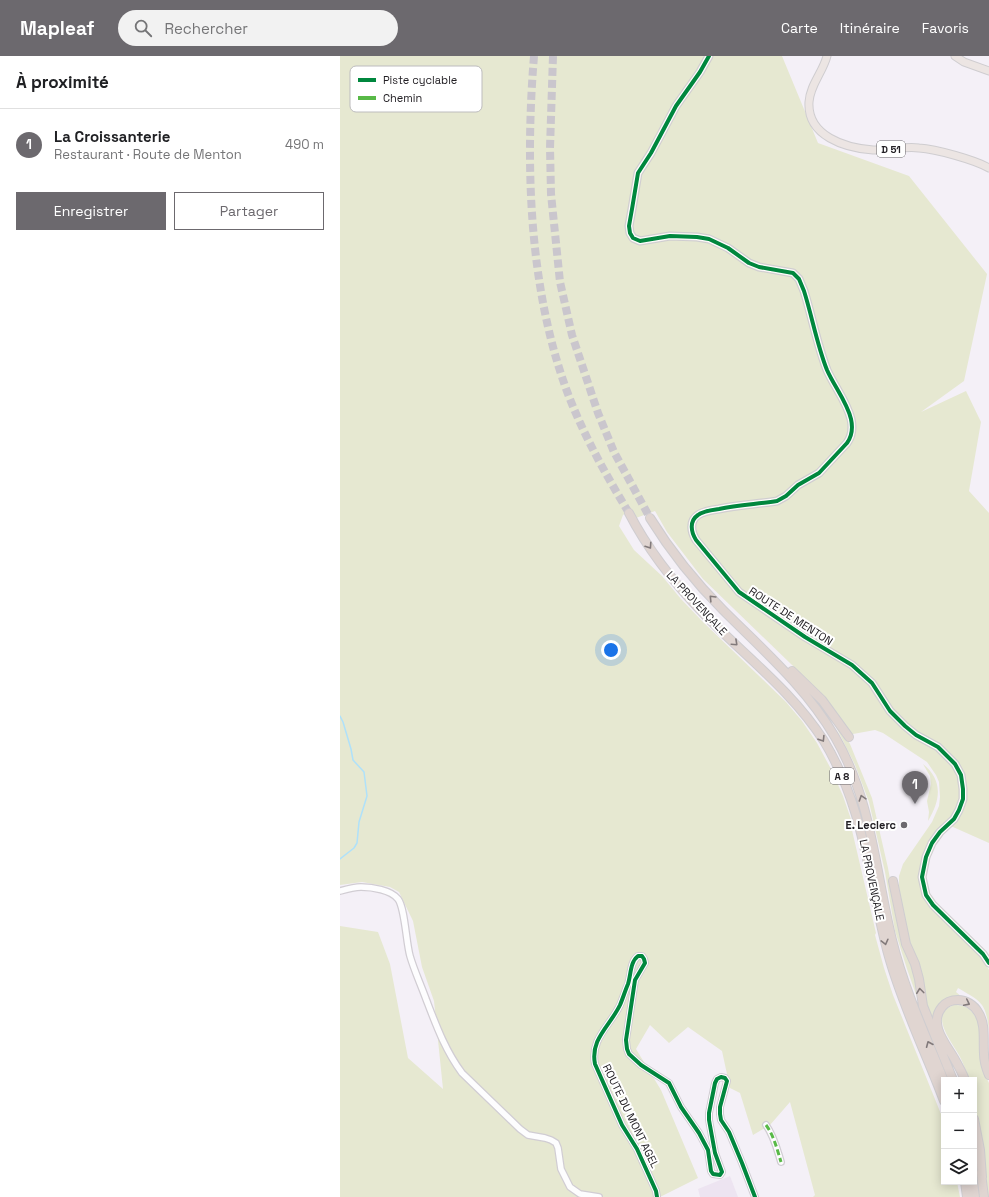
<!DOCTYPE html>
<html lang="fr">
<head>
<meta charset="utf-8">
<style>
  :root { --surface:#fff; --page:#f2f2f2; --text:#202124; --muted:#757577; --line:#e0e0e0; --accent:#6c696e }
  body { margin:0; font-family:"Space Grotesk",sans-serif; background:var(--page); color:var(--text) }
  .controls { position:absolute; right:12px; bottom:12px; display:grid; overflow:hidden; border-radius:0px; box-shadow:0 2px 10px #0003 }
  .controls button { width:36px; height:36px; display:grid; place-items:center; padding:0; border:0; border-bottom:1px solid var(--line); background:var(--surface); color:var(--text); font:20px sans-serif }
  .you { position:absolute; left:271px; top:594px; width:14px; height:14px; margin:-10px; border:3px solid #fff; border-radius:50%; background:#1a73e8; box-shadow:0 0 0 6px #1a73e833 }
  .badge { display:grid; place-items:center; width:26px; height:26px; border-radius:50%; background:var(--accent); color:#fff; font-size:13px; font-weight:700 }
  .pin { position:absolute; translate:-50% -33px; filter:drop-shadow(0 1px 2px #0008) }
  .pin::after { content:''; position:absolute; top:21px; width:14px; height:12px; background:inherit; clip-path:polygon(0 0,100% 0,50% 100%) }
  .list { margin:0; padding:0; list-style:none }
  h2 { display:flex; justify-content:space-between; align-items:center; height:52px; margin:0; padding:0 16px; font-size:17px }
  h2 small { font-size:13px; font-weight:400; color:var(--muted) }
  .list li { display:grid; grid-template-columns:26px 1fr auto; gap:12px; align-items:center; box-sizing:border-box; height:72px; padding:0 16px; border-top:1px solid var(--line) }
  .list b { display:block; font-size:15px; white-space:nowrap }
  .list p { margin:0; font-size:13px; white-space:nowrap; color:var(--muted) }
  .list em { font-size:13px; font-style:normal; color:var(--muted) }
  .actions { display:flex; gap:8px; padding:12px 16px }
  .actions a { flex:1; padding:9px 0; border:1px solid var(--accent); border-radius:0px; text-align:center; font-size:14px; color:var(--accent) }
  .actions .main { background:var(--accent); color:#fff }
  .icon { flex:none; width:22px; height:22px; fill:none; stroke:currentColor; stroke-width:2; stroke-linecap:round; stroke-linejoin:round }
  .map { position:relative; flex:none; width:649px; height:1141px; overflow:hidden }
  header { display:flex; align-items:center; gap:24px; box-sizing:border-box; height:56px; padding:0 20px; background:var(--accent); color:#fff }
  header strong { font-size:19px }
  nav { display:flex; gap:22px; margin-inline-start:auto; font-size:14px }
  .search { width:280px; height:36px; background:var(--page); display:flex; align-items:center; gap:10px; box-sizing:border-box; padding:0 14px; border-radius:22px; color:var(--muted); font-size:15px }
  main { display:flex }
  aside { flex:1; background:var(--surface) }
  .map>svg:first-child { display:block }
  .industrial { fill:#ede4f1 }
  .green { fill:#e6e8d1 }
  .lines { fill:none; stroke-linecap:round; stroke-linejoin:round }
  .stream { stroke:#afe1fa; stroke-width:1.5 }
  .highway-tunnel { stroke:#cac6cd; stroke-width:8; stroke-dasharray:8 4; stroke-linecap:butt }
  .minor-casing { stroke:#d1cdd3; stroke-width:8 }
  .major-casing { stroke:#cfcdd0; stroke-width:9 }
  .highway-casing { stroke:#cfcdd0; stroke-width:10 }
  .minor { stroke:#fdfdfe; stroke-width:5.5 }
  .major { stroke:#ece5e3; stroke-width:7 }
  .highway { stroke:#e0d5d1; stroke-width:8 }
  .quiet { stroke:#58b947; stroke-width:3; stroke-dasharray:6 3; stroke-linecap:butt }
  .cycleway-casing { stroke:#fff; stroke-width:6 }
  .cycleway { stroke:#00873e; stroke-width:4 }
  .oneway { stroke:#827a7b }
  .poi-dot { fill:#6c696e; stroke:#fff; stroke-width:1.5 }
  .labels { text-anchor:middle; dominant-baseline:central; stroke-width:4; stroke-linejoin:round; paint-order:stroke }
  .shield { fill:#fff; stroke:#656366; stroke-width:1 }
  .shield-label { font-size:10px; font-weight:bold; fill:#232025 }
  .street-label { font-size:11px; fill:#232025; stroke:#fff }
  .poi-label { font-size:11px; font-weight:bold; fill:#232025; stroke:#fff; text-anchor:end }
  .key { fill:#fff; stroke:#bdbcbe; stroke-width:1 }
  .key-label { font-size:11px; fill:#232025 }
</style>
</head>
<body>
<header>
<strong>Mapleaf</strong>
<div class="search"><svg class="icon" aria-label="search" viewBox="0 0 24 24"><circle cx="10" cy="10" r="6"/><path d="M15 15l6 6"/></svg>Rechercher</div>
<nav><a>Carte</a><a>Itinéraire</a><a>Favoris</a></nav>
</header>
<main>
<aside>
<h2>À proximité<small></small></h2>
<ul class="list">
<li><span class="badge">1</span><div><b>La Croissanterie</b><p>Restaurant · Route de Menton</p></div><em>490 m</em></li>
</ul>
<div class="actions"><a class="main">Enregistrer</a><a>Partager</a></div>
</aside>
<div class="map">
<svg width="649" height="1141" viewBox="0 0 649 1141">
  <rect width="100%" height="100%" fill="#f4f0f7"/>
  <path class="industrial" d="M390 1120 398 1141H360L358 1133Z"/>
  <path class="green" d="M0 0H442L478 87 569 120 647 218 624 325 581 356 626 335 641 366 629 435 649 457V787L604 767 587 788 583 798 580 815 582 834 639 897 649 914V975C646 947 642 946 618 932L616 936 622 941 600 947 595 956 593 968 586 950 581 913 567 882 559 832V820L563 808 592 766 599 750 600 741 599 726 596 719 587 706 543 677 535 674 513 678H510L481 637 363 523 327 476 315 455 296 462 291 453 283 459 279 470 294 494 322 520 341 543 363 566 446 646 462 665 477 687 491 713 503 740 513 769 511 770 536 877 535 879 544 912 553 939 603 1063 604 1126H617L620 1141H473L475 1139 450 1046 430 1069 413 1079 400 1037 390 1032 382 995 348 971 329 987 310 969 296 993 321 1034 358 1122 320 1141H0V870L38 876 50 908 68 1002 103 1033 94 945 82 911 73 865 59 836 50 831 22 826 0 829Z
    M496 665 510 688 532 742 548 812 552 834 569 903 576 922 579 947 567 913 555 875 545 816 529 746 515 709 494 667Z
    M583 708C604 725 600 745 588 765L589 756 587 745 591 728 590 720Z
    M614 949C646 947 641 994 644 1015 645 1019 647 1023 649 1027V1141H648L642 1085 634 1047V1024H629C626 1016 624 1008 620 1001 613 987 587 958 614 949Z"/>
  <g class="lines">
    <path class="stream" d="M0 660 3 666 11 693 13 704 24 716 27 740 19 766 17 787 14 792 0 803"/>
    <path class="highway-tunnel" d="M194 0C185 110 189 234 228 338 244 380 266 419 289 457
      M213 0 210 92 211 138 220 226 232 279 258 357 274 396 310 462"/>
    <defs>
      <path id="minor" d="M0 835C7 833 14 831 21 831 32 831 51 834 58 843 65 852 66 886 70 900 74 914 81 929 86 943 96 969 105 994 122 1017L180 1073 188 1079 205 1082 211 1084 216 1087 218 1092 221 1113 230 1131 240 1138 259 1141
        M426 1069C434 1080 437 1093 441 1106
        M317 1141 316 1135 297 1093 282 1069 255 1008C250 983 270 970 280 949 283 942 285 935 288 928 291 919 290 906 298 900H302L304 903 305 907 295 924 286 984 287 993 289 998 301 1009 329 1027 341 1051 359 1077 368 1094 371 1115 373 1118 380 1119 382 1116 375 1097 369 1064V1057L375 1027 377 1023 381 1021 385 1022 387 1025 380 1051V1058L381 1064 389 1076 402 1107 415 1141"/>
      <path id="major" d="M369 0 360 16 336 50 311 97 298 117 292 153 289 170 290 177 293 182 300 185 330 180 357 181 369 183 388 192 409 207 419 211 453 217 459 223 464 235C472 260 477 289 487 314 494 330 507 346 511 363 513 372 512 380 507 387L479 417 458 429 446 440 437 445C418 448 398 449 379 453 372 454 363 455 358 459 349 465 351 476 356 484L399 536 465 581 512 609 532 627 550 655 565 670 576 679 598 691 615 708 621 719 623 733V743L619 754 614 763 600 776 592 787 586 801 582 821 586 839 593 849 643 898 649 907
        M487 0C483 16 470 29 469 46 467 80 505 92 533 94 548 95 563 90 579 92 596 93 635 104 649 112
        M615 0 624 6 649 15"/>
      <path id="highway" d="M289 457C308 494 335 528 364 558 405 600 452 635 484 685 526 755 528 825 549 901 563 951 586 997 604 1045
        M310 462C331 496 355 526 383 554 423 594 466 631 495 681 532 745 535 814 552 884 564 933 585 978 604 1025
        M452 615 482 644 509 681
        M553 825 566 888 575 908 579 923 583 950 613 1024
        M625 1024C622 1016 618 1009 614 1002 606 988 588 968 602 951 606 946 611 944 618 944 626 944 634 949 638 956 646 968 643 984 644 998 644 1006 646 1012 649 1019
        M634 1063 640 1094 642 1121
        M641 1117 644 1141
        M625 1126 627 1141
        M633 1126 635 1141"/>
    </defs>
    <use href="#minor" class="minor-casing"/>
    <use href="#major" class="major-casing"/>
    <use href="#highway" class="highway-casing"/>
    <use href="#minor" class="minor"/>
    <use href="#major" class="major"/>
    <use href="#highway" class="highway"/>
    <path class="quiet" d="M426 1069C434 1080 437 1093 441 1106"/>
    <defs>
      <path id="cycleway" d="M369 0 360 16 336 50 311 97 298 117 292 153 289 170 290 177 293 182 300 185 330 180 357 181 369 183 388 192 409 207 419 211 453 217 459 223 464 235C472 260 477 289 487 314 494 330 507 346 511 363 513 372 512 380 507 387L479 417 458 429 446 440 437 445C418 448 398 449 379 453 372 454 363 455 358 459 349 465 351 476 356 484L399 536 465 581 512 609 532 627 550 655 565 670 576 679 598 691 615 708 621 719 623 733V743L619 754 614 763 600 776 592 787 586 801 582 821 586 839 593 849 643 898 649 907
        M317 1141 316 1135 297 1093 282 1069 255 1008C250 983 270 970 280 949 283 942 285 935 288 928 291 919 290 906 298 900H302L304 903 305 907 295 924 286 984 287 993 289 998 301 1009 329 1027 341 1051 359 1077 368 1094 371 1115 373 1118 380 1119 382 1116 375 1097 369 1064V1057L375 1027 377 1023 381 1021 385 1022 387 1025 380 1051V1058L381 1064 389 1076 402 1107 415 1141"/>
    </defs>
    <use href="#cycleway" class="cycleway-casing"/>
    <use href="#cycleway" class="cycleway"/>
  </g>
  <defs><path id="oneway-chevron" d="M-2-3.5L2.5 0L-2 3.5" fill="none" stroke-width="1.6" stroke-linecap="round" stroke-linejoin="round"/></defs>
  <g class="oneway">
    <use href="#oneway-chevron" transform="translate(309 490) rotate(56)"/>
    <use href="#oneway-chevron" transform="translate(372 542) rotate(-134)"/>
    <use href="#oneway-chevron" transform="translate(395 587) rotate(43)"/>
    <use href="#oneway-chevron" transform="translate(482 683) rotate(58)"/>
    <use href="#oneway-chevron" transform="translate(522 742) rotate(-108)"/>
    <use href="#oneway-chevron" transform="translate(545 886) rotate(76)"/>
    <use href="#oneway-chevron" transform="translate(580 935) rotate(-97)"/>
    <use href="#oneway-chevron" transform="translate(627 947) rotate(26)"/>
    <use href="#oneway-chevron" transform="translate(589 988) rotate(-113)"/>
  </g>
  <circle class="poi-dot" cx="564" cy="769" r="4"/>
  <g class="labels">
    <g class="shield">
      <rect x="537" y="85" width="28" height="16" rx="3"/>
      <rect x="490" y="712" width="24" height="16" rx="3"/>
    </g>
    <g class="shield-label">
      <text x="551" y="93">D 51</text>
      <text x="502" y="720">A 8</text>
    </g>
    <g class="street-label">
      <text transform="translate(357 547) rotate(47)">LA PROVENÇALE</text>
      <text transform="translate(451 560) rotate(33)">ROUTE DE MENTON</text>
      <text transform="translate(532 824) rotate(78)">LA PROVENÇALE</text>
      <text transform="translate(291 1060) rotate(64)">ROUTE DU MONT AGEL</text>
    </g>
    <g class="poi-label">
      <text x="556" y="769">E. Leclerc</text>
    </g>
  </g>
  <rect x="10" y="10" width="132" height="46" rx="6" class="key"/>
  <rect x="18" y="22" width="18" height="4" fill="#00873e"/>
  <rect x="18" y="40" width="18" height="4" fill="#58b947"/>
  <g class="key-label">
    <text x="43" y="28">Piste cyclable</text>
    <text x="43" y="46">Chemin</text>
  </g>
</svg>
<div class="controls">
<button>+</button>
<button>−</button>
<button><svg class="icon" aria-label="layers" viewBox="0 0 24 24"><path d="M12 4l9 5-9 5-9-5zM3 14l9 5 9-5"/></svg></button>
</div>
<div class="you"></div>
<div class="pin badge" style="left:575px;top:748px">1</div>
</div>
</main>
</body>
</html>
